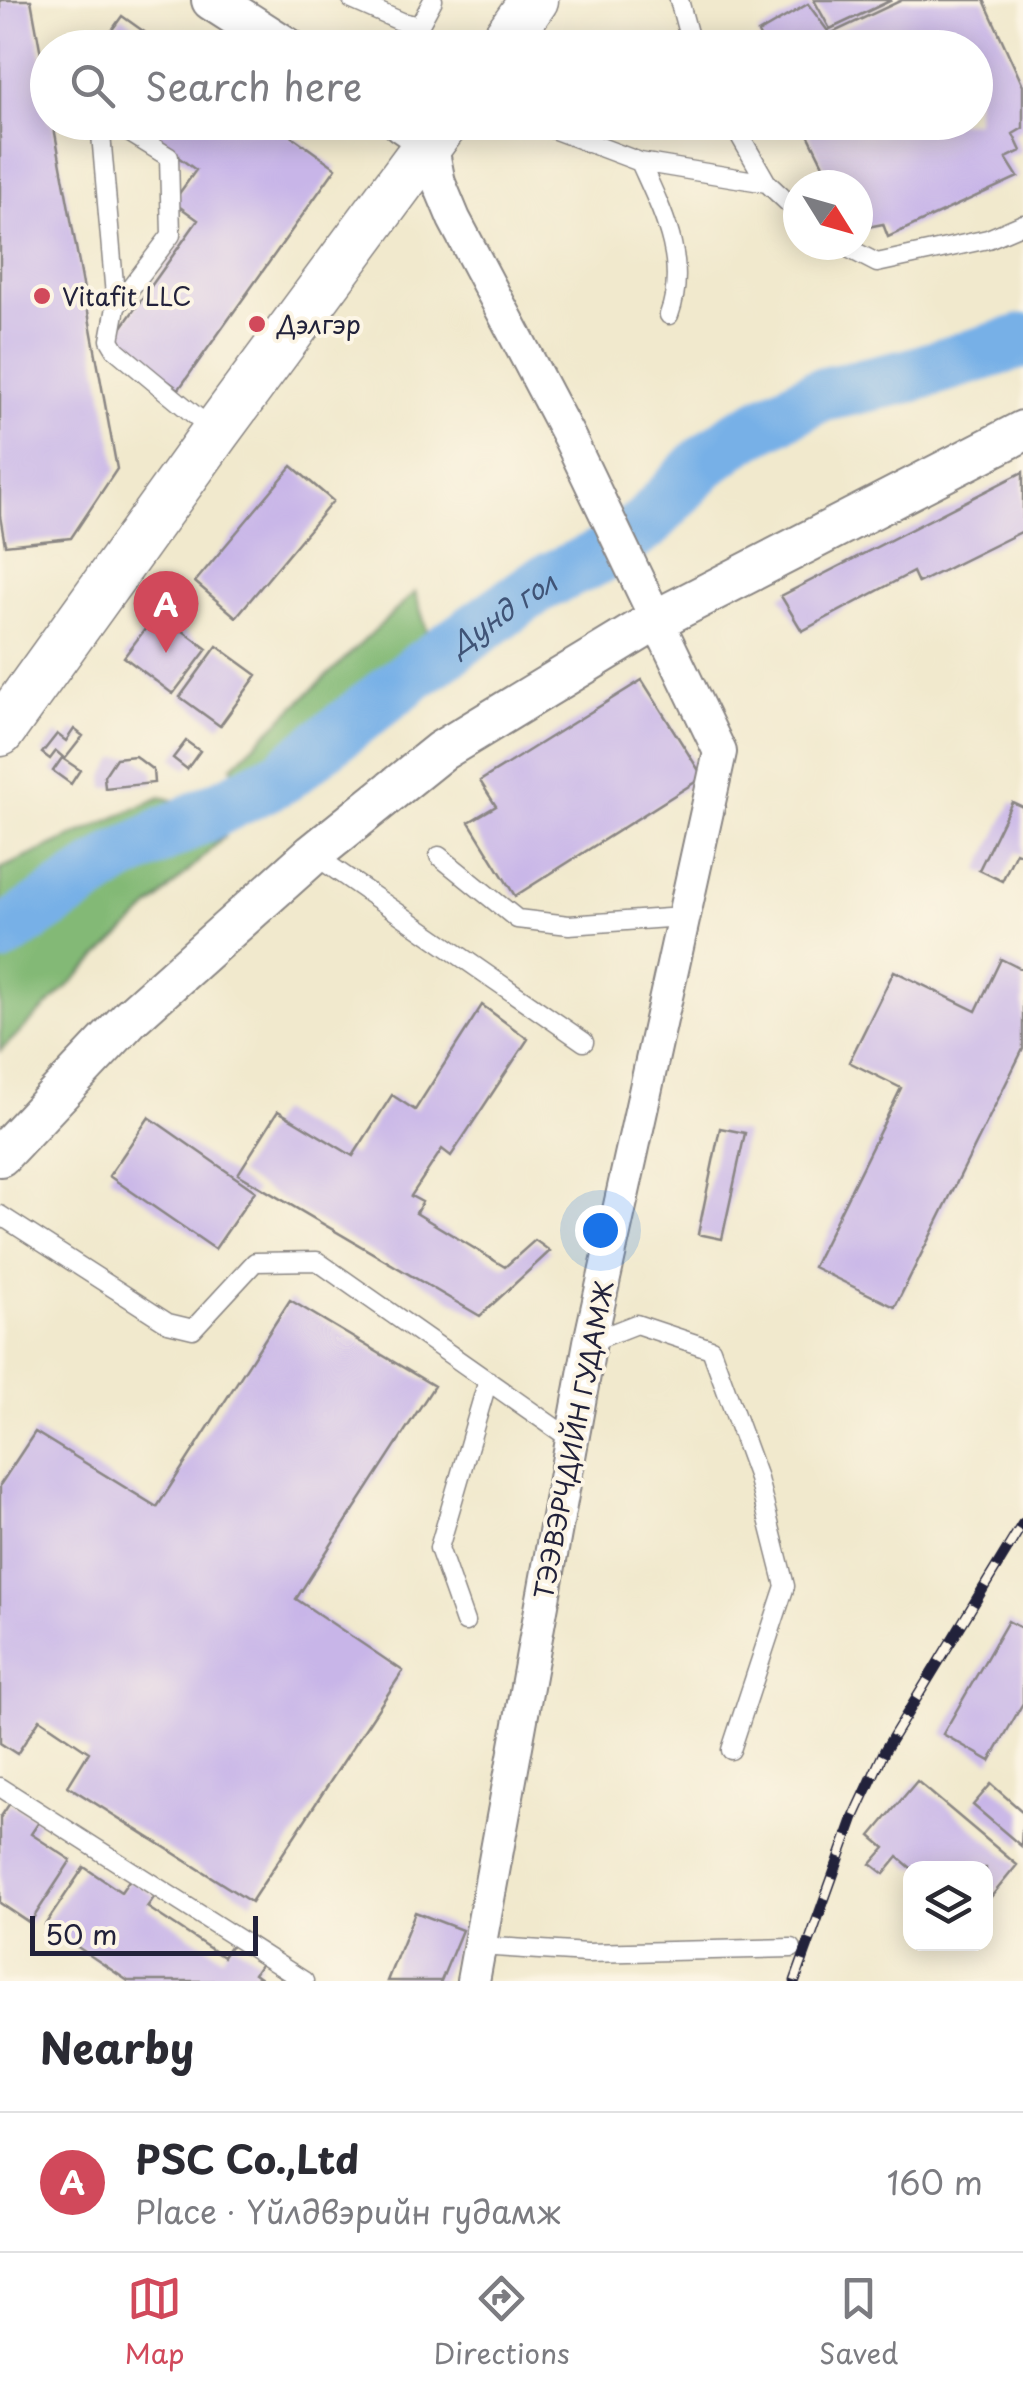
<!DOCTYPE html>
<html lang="en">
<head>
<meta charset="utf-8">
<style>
  :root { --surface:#fff; --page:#f2f2f3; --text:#2b2b33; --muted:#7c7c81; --line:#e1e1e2; --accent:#d1495b }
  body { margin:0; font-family:"Playpen Sans",sans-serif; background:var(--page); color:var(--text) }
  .controls { position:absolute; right:30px; bottom:30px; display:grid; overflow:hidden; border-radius:20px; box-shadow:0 5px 25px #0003 }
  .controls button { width:90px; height:90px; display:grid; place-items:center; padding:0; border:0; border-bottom:2px solid var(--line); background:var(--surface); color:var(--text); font:50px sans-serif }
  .compass { position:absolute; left:783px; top:170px; width:90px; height:90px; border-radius:50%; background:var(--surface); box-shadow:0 5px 25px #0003; rotate:127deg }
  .scale { position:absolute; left:30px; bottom:25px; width:228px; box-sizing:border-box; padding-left:10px; border:5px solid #22223b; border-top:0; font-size:28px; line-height:35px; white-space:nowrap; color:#22223b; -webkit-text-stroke:8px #fcf5e5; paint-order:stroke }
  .you { position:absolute; left:600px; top:1230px; width:35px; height:35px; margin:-25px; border:8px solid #fff; border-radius:50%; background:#1a73e8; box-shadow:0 0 0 15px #1a73e833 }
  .badge { display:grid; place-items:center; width:65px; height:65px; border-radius:50%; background:var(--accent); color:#fff; font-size:32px; font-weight:700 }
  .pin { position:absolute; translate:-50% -82px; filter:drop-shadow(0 2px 5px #0008) }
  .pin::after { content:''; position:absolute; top:52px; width:35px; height:30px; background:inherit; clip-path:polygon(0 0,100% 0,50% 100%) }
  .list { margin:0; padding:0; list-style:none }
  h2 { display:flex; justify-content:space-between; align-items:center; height:130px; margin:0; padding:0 40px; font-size:42px }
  h2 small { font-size:32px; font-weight:400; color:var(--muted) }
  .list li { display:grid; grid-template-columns:65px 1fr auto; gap:30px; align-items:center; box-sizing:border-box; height:140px; padding:0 40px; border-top:2px solid var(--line) }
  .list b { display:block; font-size:38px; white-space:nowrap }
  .list p { margin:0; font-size:32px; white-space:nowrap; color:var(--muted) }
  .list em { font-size:32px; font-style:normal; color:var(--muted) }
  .icon { flex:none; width:55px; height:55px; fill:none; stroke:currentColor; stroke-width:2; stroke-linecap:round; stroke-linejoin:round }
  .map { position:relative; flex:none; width:1023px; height:1981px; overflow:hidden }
  .search { position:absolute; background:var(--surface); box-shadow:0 5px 25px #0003; left:30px; right:30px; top:30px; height:110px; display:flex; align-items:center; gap:25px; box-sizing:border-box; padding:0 35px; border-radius:55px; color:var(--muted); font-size:38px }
  .sheet { height:270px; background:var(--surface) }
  nav { display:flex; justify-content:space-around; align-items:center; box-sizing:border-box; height:140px; border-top:2px solid var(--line); background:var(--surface); font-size:28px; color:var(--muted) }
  nav a { display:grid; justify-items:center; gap:5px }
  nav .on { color:var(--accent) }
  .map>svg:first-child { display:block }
  .forest { fill:#83b976; stroke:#526e58; stroke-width:2.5 }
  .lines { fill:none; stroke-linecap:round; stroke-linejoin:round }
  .river { stroke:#77b0e7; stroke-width:55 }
  .building { fill:#c8b5e8 }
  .service-casing { stroke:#8a8684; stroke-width:21 }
  .minor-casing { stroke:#8a8684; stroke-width:36 }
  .tertiary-casing { stroke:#8a8684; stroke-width:44 }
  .secondary-casing { stroke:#8a8684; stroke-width:51 }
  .service { stroke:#fff; stroke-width:18 }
  .minor { stroke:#fff; stroke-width:32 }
  .tertiary { stroke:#fff; stroke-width:40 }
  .secondary { stroke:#fff; stroke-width:48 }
  .rail-casing { stroke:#22223b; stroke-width:11 }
  .rail { stroke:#fcf5e5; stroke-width:8; stroke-dasharray:22; stroke-linecap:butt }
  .poi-dot { fill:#d1495b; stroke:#fcf5e5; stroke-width:4 }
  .labels { text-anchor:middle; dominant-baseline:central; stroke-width:8; stroke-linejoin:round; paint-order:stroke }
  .poi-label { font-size:25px; fill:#22223b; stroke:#fcf5e5; text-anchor:start }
  .street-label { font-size:25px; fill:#22223b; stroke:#fcf5e5 }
  .water-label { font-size:28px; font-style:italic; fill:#405477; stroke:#fcf5e5 }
</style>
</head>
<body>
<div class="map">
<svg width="1023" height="1981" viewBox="0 0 1023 1981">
  <rect width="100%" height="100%" fill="#fcf5e5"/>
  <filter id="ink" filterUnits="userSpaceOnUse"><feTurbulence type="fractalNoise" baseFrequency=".01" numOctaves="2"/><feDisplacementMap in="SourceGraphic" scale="20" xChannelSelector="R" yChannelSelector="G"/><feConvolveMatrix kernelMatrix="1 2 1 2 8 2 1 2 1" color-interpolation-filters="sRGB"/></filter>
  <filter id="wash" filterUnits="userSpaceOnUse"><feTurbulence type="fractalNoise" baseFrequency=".0048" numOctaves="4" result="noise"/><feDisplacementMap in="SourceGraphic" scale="40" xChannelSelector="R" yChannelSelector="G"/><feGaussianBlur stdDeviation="2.25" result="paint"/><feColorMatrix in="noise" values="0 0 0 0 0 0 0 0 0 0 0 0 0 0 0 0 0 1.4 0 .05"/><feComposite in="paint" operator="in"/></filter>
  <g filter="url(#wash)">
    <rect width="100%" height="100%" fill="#f1e9cd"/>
    <path class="forest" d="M415 592 428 634 339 720 243 785 231 767Z
      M161 797 191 805 117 843 0 923V869Z
      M225 836 0 1051V954L134 870Z"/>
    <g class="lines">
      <path class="river" id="s1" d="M0 936 118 858 283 776 408 678 539 585 603 555 647 523 702 464 736 438 817 396 912 375 1023 341"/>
    </g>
    <g id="blocks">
      <path class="building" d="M0 0H31L48 92V122H53L117 469 71 538 5 545 0 516Z
        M814 0H892L830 29Z
        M902 0H984L1023 86V128L1013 134 1021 151 1006 158 1018 177 888 237 883 224 858 229V185H833L802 122H976V48H765L758 33 808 4 830 34Z
        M122 16 167 48H99Z
        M130 122H272L336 168 179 389 112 341 198 220 173 202 196 170Z
        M292 466 333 501 236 617 195 582Z
        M1023 472V531L918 583 913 572 802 631 781 596Z
        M158 612 207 649 173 694 124 657Z
        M217 646 257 675 220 726 180 697Z
        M642 680 703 777 515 896 469 822 496 806 480 781Z
        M74 729 83 736 65 759 56 751 50 759 42 753 57 734 66 741Z
        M186 741 200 751 187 769 173 758Z
        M135 756 153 770 154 783 105 788 104 776 116 758Z
        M62 758 80 770 71 784 53 771Z
        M1012 802 1023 807V855L1016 852 1002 881 979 870Z
        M1001 959 1023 970V1049L895 1307 813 1267 901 1088 849 1062 894 971 976 1011Z
        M482 1005 528 1039 451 1156 442 1149 411 1196 422 1202 416 1213 505 1267 535 1240 550 1251 480 1316 238 1174 278 1111 353 1156 392 1095 415 1110Z
        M149 1117 255 1191 215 1249 109 1176Z
        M720 1128 745 1133 722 1239 698 1234Z
        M290 1300 434 1386 296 1599 403 1671 251 1902 68 1786 89 1752 40 1719 17 1754 0 1743V1485L35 1432 157 1507Z
        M1008 1621 1023 1629V1703L990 1761 943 1734Z
        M917 1781 1017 1865 986 1903V1868H911L898 1857 884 1874 871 1864 885 1848 871 1836Z
        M991 1784 1023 1812 1021 1846 973 1805Z
        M10 1803 39 1822 31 1834 71 1860 30 1923 0 1903V1818Z
        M84 1867 121 1892 130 1879 155 1896 147 1907 223 1957 232 1943 262 1962 254 1974 264 1981H128L45 1925Z
        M415 1912 462 1930 441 1981H387Z"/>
    </g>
  </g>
  <g filter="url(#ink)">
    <use href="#blocks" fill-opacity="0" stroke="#8a8684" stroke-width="2.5"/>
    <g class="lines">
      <defs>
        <path id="service" d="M352 0 402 22 419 26 433 0
          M679 0 692 48
          M534 122 640 162 767 183 798 212
          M732 122 767 183
          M640 162C662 211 689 261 669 315
          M842 245 877 263 988 239 1023 224
          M116 307 101 134 114 123 169 157 171 235 116 307 110 340 116 350 215 432
          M313 854 584 1042
          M439 856 517 919 569 925 682 917
          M0 1215 168 1323 193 1329 255 1262 317 1261 572 1440
          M590 1342 636 1324 711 1349 757 1475 785 1586 731 1750
          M465 1622 439 1548 488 1380
          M0 1787 304 1981
          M480 1946 587 1953 792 1948"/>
        <path id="minor" d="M431 142 439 183 454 219 569 437 720 752 590 1342 473 1981"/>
        <path id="tertiary" d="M212 0 287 48
          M402 122 431 142
          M0 1156 130 1018 313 854 441 751 658 619 1023 431"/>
        <path id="secondary" d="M500 48 534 0
          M0 732 215 433 445 122"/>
      </defs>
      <use href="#service" class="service-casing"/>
      <use href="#minor" class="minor-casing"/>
      <use href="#tertiary" class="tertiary-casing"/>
      <use href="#secondary" class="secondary-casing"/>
      <use href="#service" class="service"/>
      <use href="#minor" class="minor"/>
      <use href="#tertiary" class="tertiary"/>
      <use href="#secondary" class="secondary"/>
      <defs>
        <path id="rail" d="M795 1981 854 1817 885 1750 1023 1523"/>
      </defs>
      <use href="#rail" class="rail-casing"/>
      <use href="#rail" class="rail"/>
    </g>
  </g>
  <g class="poi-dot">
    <circle cx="42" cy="296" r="10"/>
    <circle cx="257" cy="324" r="10"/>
  </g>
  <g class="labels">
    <g class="poi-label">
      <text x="62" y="296">Vitafit LLC</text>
      <text x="277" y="324">Дэлгэр</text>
    </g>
    <g class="street-label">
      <text transform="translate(573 1440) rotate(-79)">ТЭЭВЭРЧДИЙН ГУДАМЖ</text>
    </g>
    <g class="water-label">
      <text stroke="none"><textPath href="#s1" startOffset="600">Дунд гол</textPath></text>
    </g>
  </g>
</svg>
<div class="controls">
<button><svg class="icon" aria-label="layers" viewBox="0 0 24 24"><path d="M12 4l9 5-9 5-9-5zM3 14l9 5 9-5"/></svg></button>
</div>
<svg class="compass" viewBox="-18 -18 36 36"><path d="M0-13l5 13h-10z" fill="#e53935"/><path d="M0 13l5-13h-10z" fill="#7c7c81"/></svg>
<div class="scale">50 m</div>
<div class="you"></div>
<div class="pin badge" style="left:166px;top:653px">A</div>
<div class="search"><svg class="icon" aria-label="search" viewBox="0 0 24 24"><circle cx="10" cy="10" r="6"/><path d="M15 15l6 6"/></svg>Search here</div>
</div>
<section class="sheet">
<h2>Nearby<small></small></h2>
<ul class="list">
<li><span class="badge">A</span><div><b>PSC Co.,Ltd</b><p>Place · Yйлдвэрийн гудамж</p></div><em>160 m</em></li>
</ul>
</section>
<nav>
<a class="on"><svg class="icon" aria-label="map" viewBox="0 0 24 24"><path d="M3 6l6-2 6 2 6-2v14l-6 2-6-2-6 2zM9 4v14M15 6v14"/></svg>Map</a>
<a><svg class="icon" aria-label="directions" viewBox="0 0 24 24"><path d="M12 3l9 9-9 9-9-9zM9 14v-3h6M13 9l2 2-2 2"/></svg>Directions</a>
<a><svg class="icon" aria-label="saved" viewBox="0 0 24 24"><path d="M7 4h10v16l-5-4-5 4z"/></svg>Saved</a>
</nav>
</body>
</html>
